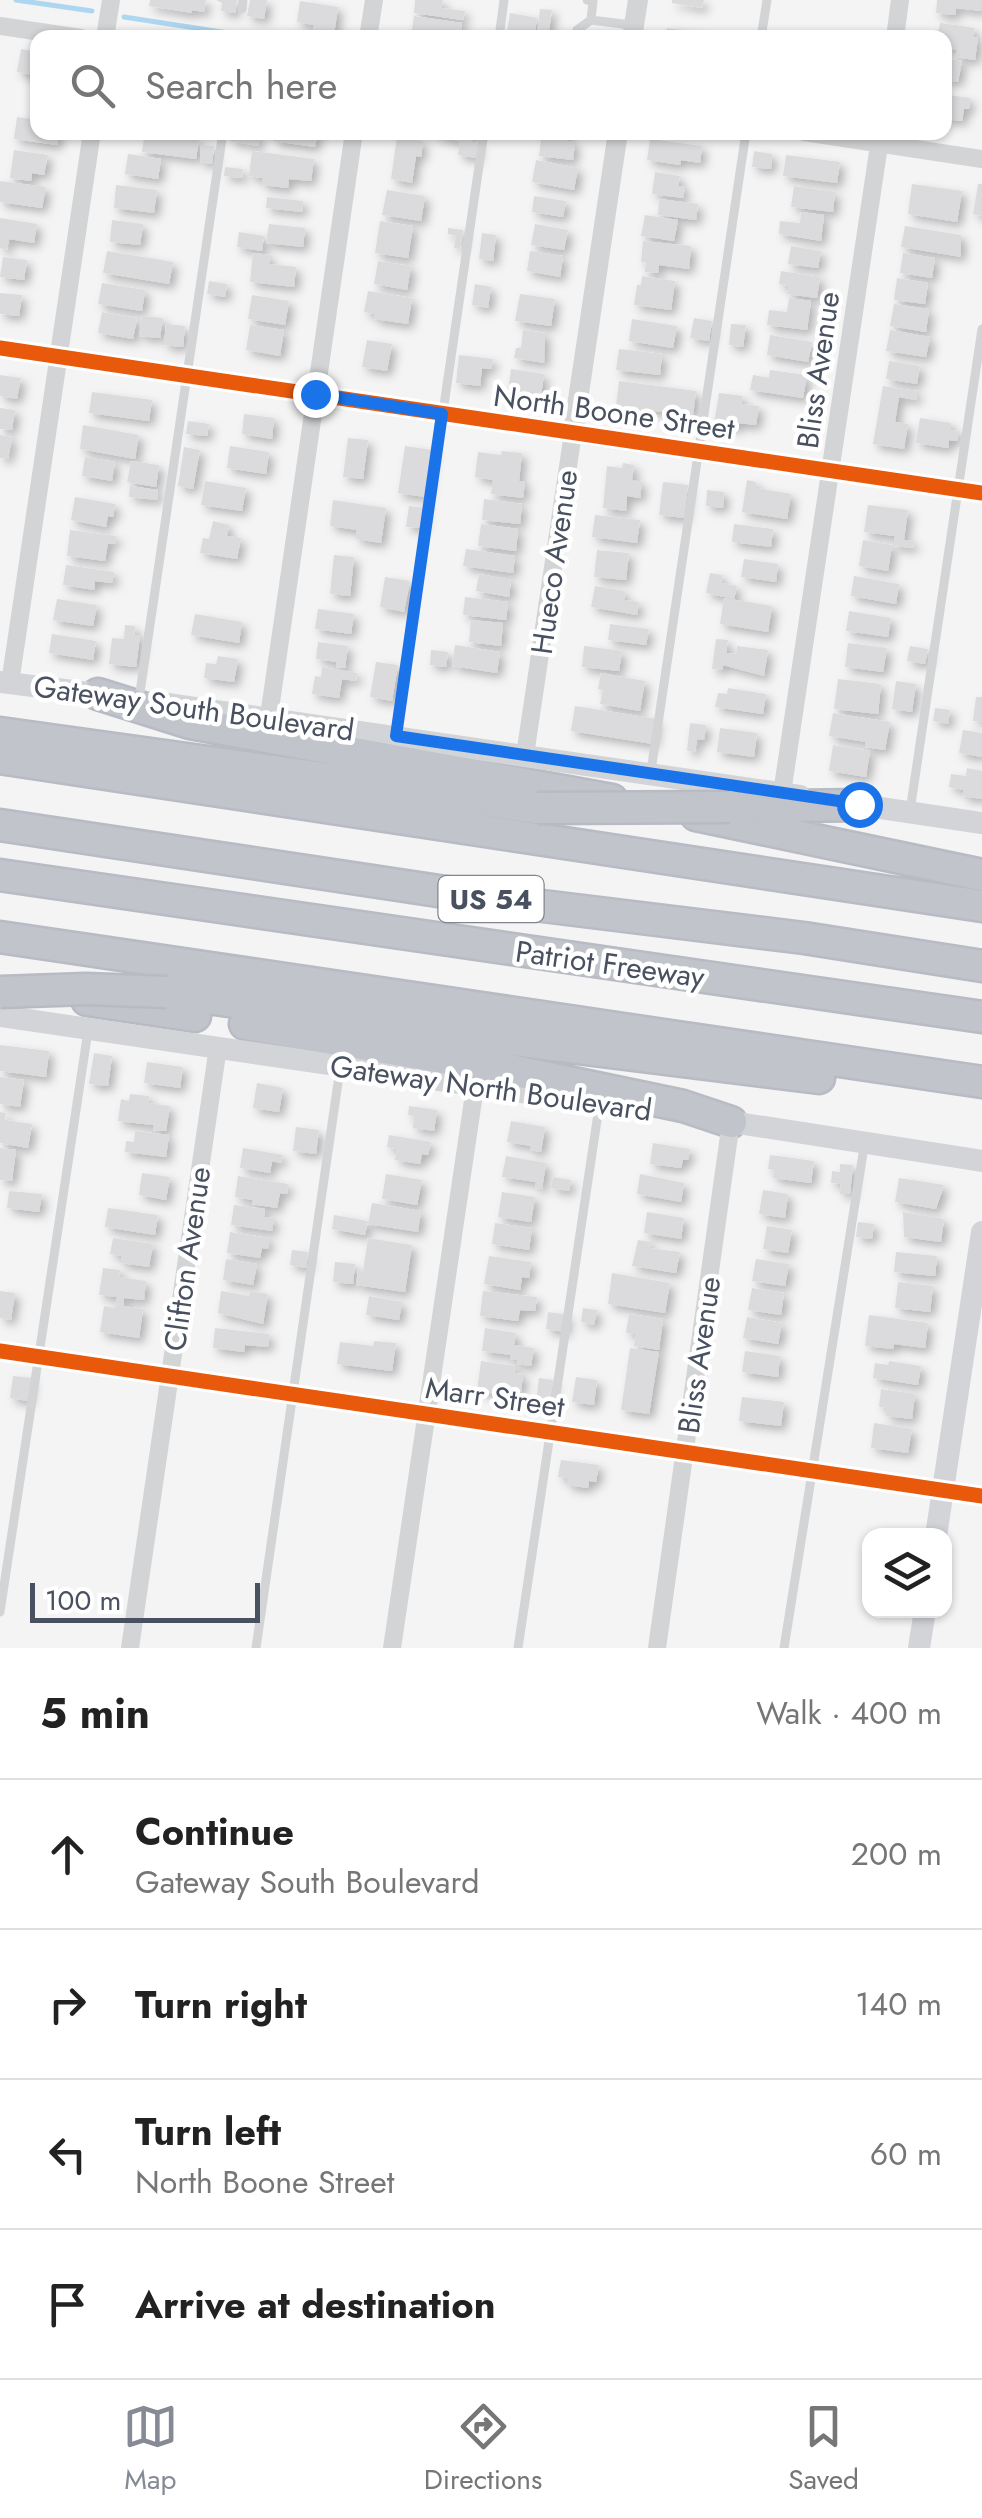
<!DOCTYPE html>
<html lang="en">
<head>
<meta charset="utf-8">
<style>
  :root { --surface:#fff; --page:#f2f2f2; --text:#222; --muted:#767676; --line:#e0e0e0; --accent:#858a94 }
  body { margin:0; font-family:Jost,sans-serif; background:var(--page); color:var(--text) }
  .controls { position:absolute; right:30px; bottom:30px; display:grid; overflow:hidden; border-radius:20px; box-shadow:0 2px 8px #0004 }
  .controls button { width:90px; height:90px; display:grid; place-items:center; padding:0; border:0; border-bottom:2px solid var(--line); background:var(--surface); color:var(--text); font:50px sans-serif }
  .scale { position:absolute; left:30px; bottom:25px; width:230px; box-sizing:border-box; padding-left:10px; border:5px solid #495161; border-top:0; font-size:28px; line-height:35px; white-space:nowrap; color:#495161; -webkit-text-stroke:8px #fff; paint-order:stroke }
  .stop { position:absolute; width:30px; height:30px; margin:-22px; border:8px solid #1a73e8; border-radius:50%; background:#fff }
  .stop.end { background:#1a73e8; border-color:#fff; box-shadow:0 2px 10px #0008 }
  .list { margin:0; padding:0; list-style:none }
  h2 { display:flex; justify-content:space-between; align-items:center; height:130px; margin:0; padding:0 40px; font-size:42px }
  h2 small { font-size:32px; font-weight:400; color:var(--muted) }
  .list li { display:grid; grid-template-columns:65px 1fr auto; gap:30px; align-items:center; box-sizing:border-box; height:150px; padding:0 40px; border-top:2px solid var(--line) }
  .list b { display:block; font-size:38px; white-space:nowrap }
  .list p { margin:0; font-size:32px; white-space:nowrap; color:var(--muted) }
  .list em { font-size:32px; font-style:normal; color:var(--muted) }
  .icon { flex:none; width:55px; height:55px; fill:none; stroke:currentColor; stroke-width:2; stroke-linecap:round; stroke-linejoin:round }
  .map { position:relative; flex:none; width:982px; height:1648px; overflow:hidden }
  .search { position:absolute; background:var(--surface); box-shadow:0 2px 8px #0004; left:30px; right:30px; top:30px; height:110px; display:flex; align-items:center; gap:25px; box-sizing:border-box; padding:0 35px; border-radius:20px; color:var(--muted); font-size:38px }
  .sheet { height:730px; background:var(--surface) }
  nav { display:flex; justify-content:space-around; align-items:center; box-sizing:border-box; height:140px; border-top:2px solid var(--line); background:var(--surface); font-size:28px; color:var(--muted) }
  nav a { display:grid; justify-items:center; gap:5px }
  nav .on { color:var(--accent) }
  .map>svg:first-child { display:block }
  .lines { fill:none; stroke-linecap:round; stroke-linejoin:round }
  .stream { stroke:#add6f0; stroke-width:5 }
  .building { fill:#dbdbdd; filter:url(#shadow) }
  .motorway-casing { stroke:#b8bbc3; stroke-width:35 }
  .service { stroke:#d2d4d6; stroke-width:9 }
  .minor { stroke:#d2d4d6; stroke-width:18 }
  .tertiary { stroke:#d2d4d6; stroke-width:20 }
  .secondary { stroke:#d2d4d8; stroke-width:22 }
  .motorway { stroke:#c1c4cb; stroke-width:30 }
  .motorway-bridge-casing { stroke:#b8bbc3; stroke-width:35; stroke-linecap:butt }
  .motorway-bridge { stroke:#c1c4cb; stroke-width:30 }
  .cycleway-casing { stroke:#fff; stroke-width:21 }
  .cycleway { stroke:#e8590c; stroke-width:15 }
  .route { stroke:#1a73e8; stroke-width:12 }
  .labels { text-anchor:middle; dominant-baseline:central; stroke-width:9; stroke-linejoin:round; paint-order:stroke }
  .shield { fill:#fff; stroke:#808590; stroke-width:2.5 }
  .shield-label { font-size:28px; font-weight:bold; fill:#495161 }
  .street-label { font-size:30px; fill:#495161; stroke:#fff }
</style>
</head>
<body>
<div class="map">
<svg width="982" height="1648" viewBox="0 0 982 1648">
  <defs>
    <filter id="shadow"><feDropShadow dx="5" dy="5" stdDeviation="5" flood-color="#0004"/></filter>
  </defs>
  <rect width="100%" height="100%" fill="#f4f4f4"/>
  <g class="lines">
    <path class="stream" d="M16 0 92 11
      M124 17 261 38"/>
  </g>
  <path class="building" d="M150 0H206L204 12 192 10V13L149 6Z
    M216 0H237L235 13 221 11 222 3Z
    M250 0H267L264 19 247 16Z
    M415 0H443L441 8 465 11 463 20 414 13Z
    M672 0H704L702 8 672 3Z
    M937 0H982V11L956 8 955 15 936 13Z
    M300 1 338 7 334 35 313 31 314 25 297 22Z
    M540 9 552 10 548 37 537 35Z
    M510 13 537 18 534 38H506Z
    M414 16 462 23 460 38 411 37Z
    M940 23 975 28 973 37 978 38 975 60 955 57 957 50 944 48V38H937Z
    M667 28 707 34 706 38H666Z
    M21 49 38 52V76L17 72Z
    M944 58 962 61 958 82 944 80Z
    M949 95 970 98 969 109H964L962 121 944 119V101L948 102Z
    M17 117 38 120V132H59L57 145 14 139Z
    M145 132 199 139 196 159 142 152Z
    M231 132 246 138 247 134 260 136 258 146 230 141Z
    M274 132H318L315 147 273 141Z
    M436 132H473L472 142 478 143 476 158 458 155 460 141 435 136Z
    M542 132H568L567 141 575 142 573 160 539 156Z
    M397 137 423 141 421 157 416 156 412 183 391 179Z
    M650 139 702 146 700 163 681 160 680 165 647 160Z
    M201 145 214 146 212 164 200 162Z
    M14 150 48 155 44 175 32 173 31 181 10 178Z
    M252 151 314 159 311 181 289 179 288 188 262 185 263 178 249 176Z
    M754 151 772 154 771 169 752 167Z
    M128 154 161 159 158 179 125 174Z
    M786 155 840 162 837 183 783 176Z
    M536 160 578 168 574 190 532 182Z
    M225 167 243 169 242 178 224 176Z
    M655 172 680 176 678 186 685 187 683 198 652 194Z
    M0 181 46 187 42 208 0 202Z
    M912 184 962 191 957 222 908 214Z
    M978 184H982V216L973 214Z
    M116 185 157 190 154 213 114 208Z
    M794 186 835 192 833 212 791 207Z
    M387 190 425 196 421 221 382 215Z
    M534 196 566 201 563 217 532 212Z
    M267 197 303 201 302 212 266 208Z
    M659 199 698 204 696 220 658 215Z
    M801 212 824 215 821 241 779 234 780 221 800 223Z
    M645 215 678 220 674 241 641 236Z
    M0 218 37 224 34 243 9 239 7 250 0 248Z
    M112 220 143 224 140 245 110 242Z
    M380 221 413 226 408 258 375 253Z
    M269 224 305 228 303 247 266 243Z
    M535 224 568 230 564 250 531 245Z
    M905 226 961 235V257L901 247Z
    M448 228 463 230 460 249 454 248 456 236 448 234Z
    M239 232 264 236 262 251 237 247Z
    M482 233 496 235 493 261 479 259Z
    M643 241 691 246 689 269 659 265 658 273 645 272 646 262H641Z
    M791 246 821 251 818 268 788 264Z
    M107 251 173 262 169 284 103 273Z
    M530 251 563 256 560 277 527 271Z
    M253 253 270 255 269 264 296 267 294 287 250 282Z
    M903 253 935 258 932 278 900 273Z
    M3 257 27 260 24 280 0 277Z
    M378 261 411 266 407 290 374 284Z
    M781 271 820 277 817 298 787 294 789 286 779 284Z
    M642 276 675 281 671 310 634 305 637 285H641Z
    M897 278 928 283 925 304 894 300Z
    M209 281 227 284 225 297 207 294Z
    M102 283 145 290 142 311 98 304Z
    M475 284 491 287 488 308 472 305Z
    M368 291 412 298 408 324 374 319 375 314 364 312Z
    M0 293 22 295 19 316 0 314Z
    M520 294 555 299 551 326 515 321Z
    M252 295 289 301 285 325 248 319Z
    M789 298 811 301 807 330 767 325 769 310 787 312Z
    M894 304 929 309 926 332 890 326Z
    M102 312 137 318 133 339 98 333Z
    M142 316 163 318 160 338 139 336Z
    M694 318 712 321 709 341 690 338Z
    M632 319 677 326 673 348 629 341Z
    M166 324 185 326 183 347 164 345Z
    M731 324 746 325 743 347 729 345Z
    M250 325 284 330 280 356 246 350Z
    M523 330 545 333 544 363 514 358 516 348H521Z
    M890 330 930 337 926 357 886 351Z
    M770 335 812 342 808 362 767 355Z
    M367 340 392 344 387 371 362 367Z
    M619 349 662 354 660 375 616 370Z
    M459 355 493 359 491 369 482 368 480 386 456 383Z
    M889 361 920 366 917 384 886 379Z
    M511 369 544 374 541 396 508 392Z
    M770 370 807 375 803 398 750 390 753 375 769 378Z
    M0 375 21 378 17 399 0 396Z
    M619 381 696 391 693 416 616 406Z
    M883 386 917 391 916 400 899 397 895 422 908 424 904 449 873 444Z
    M92 392 152 400 149 421 89 413Z
    M719 393 743 396 741 404 759 406 756 425 738 423V428L714 424Z
    M0 408 15 410 12 430 0 429Z
    M244 414 274 418 272 439 242 434Z
    M920 418 951 423 950 430 959 431 957 441 949 440 948 448 916 443Z
    M188 421 209 424 207 436 186 434Z
    M83 425 139 435 135 459 80 449Z
    M0 435 12 437 8 459 0 458Z
    M348 438 368 440 363 479 343 477Z
    M230 446 269 452 266 474 227 468Z
    M405 446 432 450 425 497 398 493Z
    M184 447 200 450 193 489 178 486Z
    M502 451 522 453 519 481 525 482 523 498 491 494 493 480 475 477 478 452 501 455Z
    M85 457 115 462 112 481 82 476Z
    M131 461 159 465 156 487 127 482Z
    M623 463 634 465 632 480 642 482 640 498 627 496 626 511 603 508 607 466 622 468Z
    M747 480 756 482V488L791 494 787 519 742 512Z
    M205 481 246 488 242 511 201 505Z
    M663 482 688 485 684 518 659 515Z
    M130 486 158 490 157 500 129 497Z
    M707 490 724 492 723 508 706 506Z
    M75 497 115 504 113 517 108 516 106 527 71 520Z
    M484 499 522 504 520 524 482 520Z
    M333 500 386 508 381 543 356 539 357 530 330 526Z
    M868 505 908 510 904 540 914 541 913 548 894 546 895 536 864 532Z
    M409 506 424 508 421 528 406 527Z
    M595 515 640 520 637 543 592 537Z
    M213 521 229 525 227 536 241 538 237 559 200 553 203 538 209 539Z
    M481 524 518 529 516 551 478 546Z
    M734 524 773 529 771 547 732 542Z
    M70 530 116 536 115 544 108 543 105 561 67 556Z
    M863 540 892 545 888 571 859 566Z
    M466 549 515 556 513 573 463 566Z
    M597 550 629 553 626 580 594 577Z
    M334 555 354 557 350 596 330 594Z
    M744 559 778 564 776 582 741 577Z
    M66 565 114 572 112 583 95 581 94 590 63 585Z
    M710 573 722 575 721 583 737 586 734 599 706 593Z
    M479 574 511 580 509 597 476 591Z
    M854 576 899 584 896 604 851 596Z
    M385 577 410 581 404 612 380 607Z
    M595 586 625 591 624 600 639 602 637 615 591 607Z
    M465 597 508 602 506 620 463 615Z
    M724 598 772 606 768 632 720 624Z
    M57 599 97 605 93 626 53 620Z
    M318 609 354 614 351 634 315 629Z
    M849 611 891 618 888 637 846 631Z
    M195 614 242 622 239 643 191 635Z
    M471 620 503 623 501 646 469 642Z
    M610 624 649 629 646 645 608 640Z
    M125 625 135 626 134 635H140L136 667 109 664 112 638 124 639Z
    M52 634 96 641 93 660 49 653Z
    M716 639 728 640 726 653 736 654 737 646 768 650 764 676 723 665 722 670 712 669Z
    M318 642 348 646 345 668 336 667 337 662 316 659Z
    M848 643 887 648 883 672 845 667Z
    M455 645 500 652 497 673 452 666Z
    M584 646 622 651 619 671 582 667Z
    M910 646 928 649 925 664 907 661Z
    M431 650 448 652 446 667 430 665Z
    M218 656 238 659 234 682 204 678 206 663 216 664Z
    M376 662 398 665 392 701 370 697Z
    M322 667 357 673 356 681 342 679 339 698 312 694 315 676 321 677Z
    M601 673 645 681 640 711 600 704 603 690 598 689Z
    M838 679 881 684 878 714 834 709Z
    M896 681 916 684 912 712 892 709Z
    M728 688 766 694 763 714 715 707 718 693 727 694Z
    M976 697H982V722L973 721Z
    M575 706 657 719 653 744 571 731Z
    M935 708 950 710 948 724 933 721Z
    M833 713 890 722 885 750 865 747 866 742 829 736Z
    M690 723 706 725 704 740 697 739 695 752 687 751Z
    M720 728 757 733 754 757 717 752Z
    M963 730 982 733V757L959 753Z
    M833 745 870 751 866 777 829 771Z
    M967 768 982 771V799L962 796 964 790 949 787 951 774 966 776Z
    M0 1045 49 1051 46 1077 0 1071Z
    M94 1053 112 1056 108 1086 89 1084Z
    M147 1062 183 1067 180 1088 144 1083Z
    M0 1077 24 1080 20 1107 0 1104Z
    M257 1083 283 1088 279 1112 253 1108Z
    M130 1094 149 1096 148 1103 170 1106 166 1131 153 1130V1125L118 1121 121 1099 129 1101Z
    M409 1106 437 1110 434 1131 413 1128 414 1116 408 1115Z
    M0 1112 6 1113 5 1120 32 1124 28 1148 0 1143Z
    M511 1121 545 1127 541 1152 530 1150 531 1146 507 1142Z
    M296 1127 319 1130 316 1154 293 1151Z
    M135 1131 169 1135 166 1157 125 1152 126 1141 134 1142Z
    M389 1135 431 1142 428 1155 422 1154 420 1164 395 1160 397 1149 387 1147Z
    M653 1143 690 1149 688 1160H683L681 1168 650 1164Z
    M0 1148 16 1150 12 1181 0 1180Z
    M243 1148 283 1155 281 1163 272 1161 270 1173 240 1168Z
    M770 1155 814 1161 811 1183 773 1178 774 1170 768 1169Z
    M506 1156 546 1163 542 1189 535 1188 536 1182 502 1177Z
    M840 1164 853 1165 850 1194H840L841 1184 831 1183 832 1171 840 1172Z
    M142 1173 170 1177 166 1200 139 1195Z
    M386 1174 422 1180 417 1205 382 1199Z
    M640 1174 684 1183 681 1202 637 1194Z
    M238 1176 288 1184 287 1194 280 1193 277 1208 252 1204 253 1200 235 1197Z
    M553 1177 571 1180 569 1191 551 1188Z
    M899 1178 944 1185 936 1209 895 1202Z
    M763 1190 788 1194 785 1218 759 1214Z
    M9 1191 42 1194 39 1212 7 1208Z
    M502 1192 535 1197 531 1222 498 1217Z
    M372 1203 421 1211 418 1232 368 1224Z
    M234 1205 265 1209 264 1217 274 1218 272 1231 231 1225Z
    M108 1208 158 1215 155 1235 105 1227Z
    M647 1212 684 1218 681 1239 644 1233Z
    M903 1212 944 1219 941 1242 904 1237Z
    M334 1215 368 1221 365 1235 332 1229Z
    M858 1222 874 1224 872 1239 856 1237Z
    M495 1223 532 1228 529 1250 492 1244Z
    M767 1226 792 1230 788 1253 763 1249Z
    M230 1232 269 1238 268 1249 262 1248 260 1258 227 1253Z
    M113 1238 153 1244 149 1267 121 1263 122 1256 110 1254Z
    M368 1238 412 1245 405 1292 356 1285 358 1270 363 1271Z
    M638 1240 650 1242 649 1248 680 1252 676 1273 632 1266Z
    M292 1250 308 1252 306 1268 290 1265Z
    M896 1252 937 1256 935 1276 894 1272Z
    M489 1256 531 1262 529 1278 522 1277 520 1290 484 1284Z
    M226 1259 257 1264 253 1285 223 1280Z
    M756 1259 789 1264 785 1286 752 1281Z
    M335 1262 355 1264 353 1284 333 1282Z
    M103 1268 120 1270 119 1277 146 1281 144 1300 124 1298 123 1306 143 1309 139 1338 100 1332 104 1306 115 1308 117 1297 99 1295Z
    M612 1273 670 1283 665 1313 608 1304Z
    M898 1282 933 1286 930 1312 895 1308Z
    M752 1288 784 1293 781 1315 748 1310Z
    M0 1291 15 1293 11 1320 0 1318Z
    M221 1291 249 1296 250 1291 268 1294 263 1324 218 1313Z
    M483 1291 537 1297 535 1311 520 1310 518 1321 480 1316Z
    M369 1296 402 1302 399 1320 366 1315Z
    M583 1308 597 1310 594 1325 581 1322Z
    M548 1312 568 1315 565 1332 546 1329Z
    M629 1314 663 1319 659 1350 634 1346 636 1334 626 1333Z
    M869 1315 928 1323 925 1348 894 1344 893 1349 865 1346Z
    M747 1317 782 1323 778 1344 743 1338Z
    M215 1328 269 1334 268 1347 245 1345 244 1352 213 1348Z
    M485 1328 516 1333 514 1345 534 1348 531 1366 517 1364 518 1360 510 1359 511 1355 482 1351Z
    M374 1341 396 1343 392 1371 337 1364 340 1342 373 1346Z
    M630 1348 659 1352 649 1414 621 1410Z
    M745 1351 780 1356 778 1377 742 1372Z
    M481 1361 515 1366 514 1373 523 1374 521 1392 511 1390 510 1396 477 1391Z
    M889 1361 921 1366 918 1385 873 1378 875 1363 888 1365Z
    M13 1376 31 1378 28 1401 10 1398Z
    M576 1377 597 1380 594 1405 572 1402Z
    M539 1378 553 1380 550 1404 536 1403Z
    M881 1389 915 1394 912 1419 886 1416 887 1408 879 1407Z
    M742 1397 784 1402 781 1426 739 1421Z
    M874 1423 912 1429 908 1453 871 1448Z
    M561 1460 599 1465 596 1482 589 1481 588 1488 567 1485V1478L558 1477Z"/>
  <g class="lines">
    <defs>
      <path id="motorway" d="M98 694 190 723 612 800
        M0 733 537 808
        M0 758 982 906
        M730 807 859 805
        M696 815 982 875
        M0 825 518 903 804 938 982 966
        M0 875 982 1017
        M0 937 982 1082
        M167 992 401 1026 819 1078
        M87 1000 195 1016
        M245 1024 501 1068 683 1106 731 1122"/>
    </defs>
    <use href="#motorway" class="motorway-casing"/>
    <path class="service" d="M587 0 593 1 591 20 631 25
      M242 9 243 0
      M499 38 504 0
      M576 38 577 30 591 20
      M761 38 767 0
      M139 699 223 132
      M396 733 484 132
      M651 771 746 132
      M910 811 982 329
      M0 1612 88 1031
      M256 1648 340 1069
      M518 1648 599 1107
      M784 1648 864 1147"/>
    <path class="minor" d="M0 26 81 38
      M105 38 111 0
      M368 38 374 0
      M895 38 900 0
      M804 132 982 159
      M0 348 573 433 525 755
      M10 683 92 132
      M269 716 354 132
      M782 793 881 132
      M0 1351 982 1496
      M130 1648 218 1047
      M392 1648 475 1087
      M657 1648 731 1122"/>
    <path class="tertiary" d="M632 38 638 0
      M618 132 573 433 982 493"/>
    <path class="secondary" d="M0 682 113 696
      M154 702 800 796
      M847 803 982 823
      M0 1016 623 1107
      M719 1120 982 1161
      M936 1536 982 1232
      M919 1648 925 1610"/>
    <use href="#motorway" class="motorway"/>
    <defs>
      <path id="motorway-bridge" d="M537 808 730 807
        M0 992 86 989 167 992"/>
    </defs>
    <use href="#motorway-bridge" class="motorway-bridge-casing"/>
    <use href="#motorway-bridge" class="motorway-bridge"/>
    <defs>
      <path id="cycleway" d="M0 348 982 493
        M0 1351 982 1496"/>
    </defs>
    <use href="#cycleway" class="cycleway-casing"/>
    <use href="#cycleway" class="cycleway"/>
  </g>
  <g class="lines">
    <path class="route" d="M315 394 442 414 396 736 859 804"/>
  </g>
  <g class="labels">
    <rect class="shield" x="438.5" y="876" width="105" height="46" rx="8"/>
    <g class="shield-label">
      <text x="491" y="899">US 54</text>
    </g>
    <g class="street-label">
      <text transform="translate(818 370) rotate(-82)">Bliss Avenue</text>
      <text transform="translate(614 412) rotate(8)">North Boone Street</text>
      <text transform="translate(554 562) rotate(-82)">Hueco Avenue</text>
      <text transform="translate(194 708) rotate(8)">Gateway South Boulevard</text>
      <text transform="translate(610 964) rotate(8)">Patriot Freeway</text>
      <text transform="translate(491 1088) rotate(8)">Gateway North Boulevard</text>
      <text transform="translate(187 1259) rotate(-82)">Clifton Avenue</text>
      <text transform="translate(699 1355) rotate(-82)">Bliss Avenue</text>
      <text transform="translate(495 1397) rotate(8)">Marr Street</text>
    </g>
  </g>
</svg>
<div class="controls">
<button><svg class="icon" aria-label="layers" viewBox="0 0 24 24"><path d="M12 4l9 5-9 5-9-5zM3 14l9 5 9-5"/></svg></button>
</div>
<div class="scale">100 m</div>
<div class="stop" style="left:859px;top:804px"></div>
<div class="stop end" style="left:315px;top:394px"></div>
<div class="search"><svg class="icon" aria-label="search" viewBox="0 0 24 24"><circle cx="10" cy="10" r="6"/><path d="M15 15l6 6"/></svg>Search here</div>
</div>
<section class="sheet">
<h2>5 min<small>Walk · 400 m</small></h2>
<ul class="list">
<li><svg class="icon" aria-label="ahead" viewBox="0 0 24 24"><path d="M12 20V5M6 11l6-6 6 6"/></svg><div><b>Continue</b><p>Gateway South Boulevard</p></div><em>200 m</em></li>
<li><svg class="icon" aria-label="right" viewBox="0 0 24 24"><path d="M7 20v-9h11M14 6l5 5-5 5"/></svg><div><b>Turn right</b></div><em>140 m</em></li>
<li><svg class="icon" aria-label="left" viewBox="0 0 24 24"><path d="M17 20v-9H6M10 6l-5 5 5 5"/></svg><div><b>Turn left</b><p>North Boone Street</p></div><em>60 m</em></li>
<li><svg class="icon" aria-label="arrive" viewBox="0 0 24 24"><path d="M6 21V4h12l-3 4 3 4H6"/></svg><div><b>Arrive at destination</b></div></li>
</ul>
</section>
<nav>
<a class="on"><svg class="icon" aria-label="map" viewBox="0 0 24 24"><path d="M3 6l6-2 6 2 6-2v14l-6 2-6-2-6 2zM9 4v14M15 6v14"/></svg>Map</a>
<a><svg class="icon" aria-label="directions" viewBox="0 0 24 24"><path d="M12 3l9 9-9 9-9-9zM9 14v-3h6M13 9l2 2-2 2"/></svg>Directions</a>
<a><svg class="icon" aria-label="saved" viewBox="0 0 24 24"><path d="M7 4h10v16l-5-4-5 4z"/></svg>Saved</a>
</nav>
</body>
</html>
